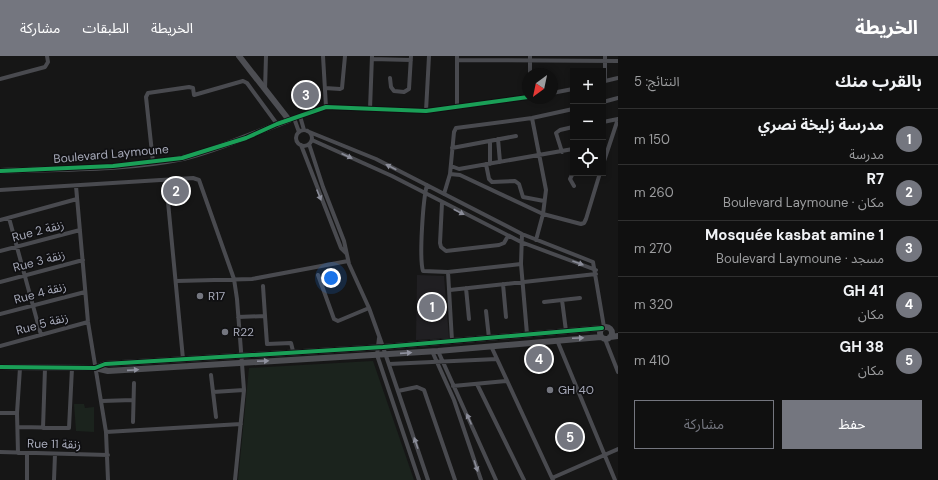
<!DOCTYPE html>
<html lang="ar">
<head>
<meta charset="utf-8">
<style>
  :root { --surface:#101010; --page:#191919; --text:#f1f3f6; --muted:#9c9d9f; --line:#303030; --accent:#74767f }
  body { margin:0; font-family:"DM Sans","Noto Sans Arabic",sans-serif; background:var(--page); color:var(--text); direction:rtl }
  .controls { position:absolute; right:12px; top:12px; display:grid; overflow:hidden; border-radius:0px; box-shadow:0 2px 6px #0003 }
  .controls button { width:36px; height:36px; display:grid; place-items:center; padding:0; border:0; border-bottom:1px solid var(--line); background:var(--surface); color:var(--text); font:20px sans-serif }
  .compass { position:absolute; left:522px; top:12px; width:36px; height:36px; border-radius:50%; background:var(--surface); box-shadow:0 2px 6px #0003; rotate:213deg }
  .you { position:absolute; left:331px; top:222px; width:14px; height:14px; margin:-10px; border:3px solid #fff; border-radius:50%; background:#1a73e8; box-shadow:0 0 0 6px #1a73e833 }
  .badge { display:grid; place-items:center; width:26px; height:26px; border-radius:50%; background:var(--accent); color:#fff; font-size:13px; font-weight:700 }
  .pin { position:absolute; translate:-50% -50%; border:2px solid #fff; box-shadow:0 1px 4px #0006 }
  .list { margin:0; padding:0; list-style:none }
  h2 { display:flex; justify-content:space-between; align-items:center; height:52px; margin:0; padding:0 16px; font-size:17px }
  h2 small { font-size:13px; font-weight:400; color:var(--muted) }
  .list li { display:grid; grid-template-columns:26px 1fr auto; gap:12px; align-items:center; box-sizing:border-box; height:56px; padding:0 16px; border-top:1px solid var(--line) }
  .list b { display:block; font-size:15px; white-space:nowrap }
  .list p { margin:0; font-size:13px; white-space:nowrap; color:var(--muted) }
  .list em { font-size:13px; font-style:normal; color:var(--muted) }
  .actions { display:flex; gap:8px; padding:12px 16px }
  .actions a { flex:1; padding:9px 0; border:1px solid var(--accent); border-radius:0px; text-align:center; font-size:14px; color:var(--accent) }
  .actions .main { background:var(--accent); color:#fff }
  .icon { flex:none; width:22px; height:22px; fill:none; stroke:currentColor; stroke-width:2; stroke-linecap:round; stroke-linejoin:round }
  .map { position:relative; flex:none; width:618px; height:424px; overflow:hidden; direction:ltr }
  header { display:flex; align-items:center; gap:24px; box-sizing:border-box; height:56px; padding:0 20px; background:var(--accent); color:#fff }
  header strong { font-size:19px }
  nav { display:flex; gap:22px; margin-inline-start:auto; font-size:14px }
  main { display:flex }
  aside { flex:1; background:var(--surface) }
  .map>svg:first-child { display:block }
  .built { fill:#201f22 }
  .green { fill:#1b231d }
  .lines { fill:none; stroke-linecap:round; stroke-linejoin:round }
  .street { stroke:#494a4f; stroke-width:4 }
  .secondary { stroke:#4d4e53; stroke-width:6 }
  .cycleway-casing { stroke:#101012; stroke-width:6 }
  .cycleway { stroke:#1a9f57; stroke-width:4 }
  .oneway { fill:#8a8c98 }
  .oneway2 { fill:#90929f }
  .poi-dot { fill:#74767f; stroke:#101012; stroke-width:1.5 }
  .labels { text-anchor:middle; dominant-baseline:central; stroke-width:3.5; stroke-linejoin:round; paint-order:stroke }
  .street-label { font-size:12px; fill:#a6a9b8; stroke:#101012 }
  .poi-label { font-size:12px; fill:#a6a9b8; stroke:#101012; text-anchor:start }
</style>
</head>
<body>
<header>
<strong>الخريطة</strong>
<nav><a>الخريطة</a><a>الطبقات</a><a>مشاركة</a></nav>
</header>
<main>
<aside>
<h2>بالقرب منك<small>النتائج: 5</small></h2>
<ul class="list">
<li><span class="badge">1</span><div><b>مدرسة زليخة نصري</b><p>مدرسة</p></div><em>150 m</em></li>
<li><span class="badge">2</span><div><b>R7</b><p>مكان · Boulevard Laymoune</p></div><em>260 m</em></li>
<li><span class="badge">3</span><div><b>Mosquée kasbat amine 1</b><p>مسجد · Boulevard Laymoune</p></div><em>270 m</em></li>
<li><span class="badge">4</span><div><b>GH 41</b><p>مكان</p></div><em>320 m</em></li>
<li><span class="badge">5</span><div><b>GH 38</b><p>مكان</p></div><em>410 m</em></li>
</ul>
<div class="actions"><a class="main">حفظ</a><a>مشاركة</a></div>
</aside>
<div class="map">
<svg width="618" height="424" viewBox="0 0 618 424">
  <rect width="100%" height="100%" fill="#161616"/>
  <path class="built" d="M417 219 444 220 449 282 416 284Z"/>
  <path class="green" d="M373 305 414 424H238L249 312Z
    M74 348H84L85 352 94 351V376L76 375Z"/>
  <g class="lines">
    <path class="street" d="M323 0 326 51
      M605 0V25
      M372 3 411 4
      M457 4 618 5
      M530 18V0
      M390 22 391 31 394 35 404 36 409 33 411 0
      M0 23 45 11 48 6 47 0
      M605 25 618 22
      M325 32 340 33 342 32 345 0
      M265 34 266 0
      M552 37 573 33
      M603 46 618 42
      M457 51V0
      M370 53 372 0
      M573 53 532 62 456 72 454 76 450 118 460 119 543 158 581 168 584 167 586 163 600 117
      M426 55 429 0
      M300 60 304 74
      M294 62 299 76
      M532 62 546 134 543 158 536 184
      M289 64 326 51 426 55 528 41
      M603 66 618 63
      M296 82a8 8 0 1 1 16 0a8 8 0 1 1-16 0Z
      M307 75 376 103 522 178 593 206 604 271
      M498 83 500 106
      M312 84 392 120 521 186 596 214
      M490 85V108
      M309 88 323 131 344 185 349 208 369 252 383 291 428 424
      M301 89 341 192 346 197
      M452 92 516 80
      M562 96 556 77 560 74 573 71
      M153 106 146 41 148 37 189 31 193 32 194 39 243 25 247 27 277 68
      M486 108 489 123 492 126 515 125 519 128 523 141 544 145
      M603 108 618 63
      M451 110 459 113 573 93
      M573 117 570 123 574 130
      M166 125 183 303
      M427 129C423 143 419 202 423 215L448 216 521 208
      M76 130 88 266 106 376 108 424
      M0 134 193 122 199 124 234 223 237 243 244 334 235 424
      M444 138 450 118
      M442 147 440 187 441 191 446 195 499 189 504 187 508 180
      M9 162 41 279
      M0 164 77 143
      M522 178 521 208 527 278
      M0 195 80 174
      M448 216 452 285
      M318 219 334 263 338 265 369 252
      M177 225 252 223 348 205
      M0 226 83 204
      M503 228 506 261
      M263 230 265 260
      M466 232 469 263
      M450 234 596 218
      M562 244 566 275
      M544 246 580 242
      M486 255 489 282
      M0 258 85 236
      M238 261 265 260 267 288 291 287 293 295
      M379 282 377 299 419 424
      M605 283 618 316
      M557 284 615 424
      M0 290 88 266
      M491 290 553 424
      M432 295 454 344 481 424
      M438 295 496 424
      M389 308 497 303
      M211 319 216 361
      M477 328 524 424
      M453 330 506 325
      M398 335 417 331 424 334 455 424
      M213 336 244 334
      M102 345 133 344
      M0 357H17
      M133 366 134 327
      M19 371 69 372 72 312
      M43 372 45 312
      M106 376 241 368
      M0 396 108 399
      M18 397 17 357 20 312
      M552 422 618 393
      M27 424V397
      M54 424 55 398"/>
    <path class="secondary" d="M0 115C60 112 125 114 183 102 220 93 254 77 289 64L239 0
      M600 277a6 6 0 1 1 12 0a6 6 0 1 1-12 0Z
      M610 281 618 280
      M0 311 95 312 105 308 383 291 602 272
      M95 312 108 315 438 295 601 281"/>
    <defs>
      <path id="cycleway" d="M0 115 113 110 182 102 246 82 277 68 326 51 426 55 528 41
        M0 311 95 312 105 308 383 291 602 272"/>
    </defs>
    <use href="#cycleway" class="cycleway-casing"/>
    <use href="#cycleway" class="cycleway"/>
  </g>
  <defs><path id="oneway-solid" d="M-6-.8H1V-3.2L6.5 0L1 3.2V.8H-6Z"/></defs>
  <g class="oneway">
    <use href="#oneway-solid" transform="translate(347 100) rotate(24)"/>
    <use href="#oneway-solid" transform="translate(391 111) rotate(-153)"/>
    <use href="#oneway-solid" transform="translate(319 139) rotate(68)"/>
    <use href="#oneway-solid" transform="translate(459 156) rotate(27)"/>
    <use href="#oneway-solid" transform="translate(578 207) rotate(20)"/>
    <use href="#oneway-solid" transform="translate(469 363) rotate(-114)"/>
    <use href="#oneway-solid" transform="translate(416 387) rotate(-109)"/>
    <use href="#oneway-solid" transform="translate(476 410) rotate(72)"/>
  </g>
  <g class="oneway2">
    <use href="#oneway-solid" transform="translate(578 282) rotate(-3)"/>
    <use href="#oneway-solid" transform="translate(406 297) rotate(-4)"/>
    <use href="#oneway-solid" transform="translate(263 305) rotate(-3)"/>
    <use href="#oneway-solid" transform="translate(133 314) rotate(-4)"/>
  </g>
  <g class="poi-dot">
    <circle cx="200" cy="240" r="4"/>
    <circle cx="225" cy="276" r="4"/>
    <circle cx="550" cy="334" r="4"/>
  </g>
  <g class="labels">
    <g class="street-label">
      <text transform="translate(111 98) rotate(-5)">Boulevard Laymoune</text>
      <text transform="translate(38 175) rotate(-15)">Rue 2 زنقة</text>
      <text transform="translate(39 205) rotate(-15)">Rue 3 زنقة</text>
      <text transform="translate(40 237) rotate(-15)">Rue 4 زنقة</text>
      <text transform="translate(42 268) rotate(-15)">Rue 5 زنقة</text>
      <text transform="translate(54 388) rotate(1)">Rue 11 زنقة</text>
    </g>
    <g class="poi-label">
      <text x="208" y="240">R17</text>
      <text x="233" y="276">R22</text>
      <text x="558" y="334">GH 40</text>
    </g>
  </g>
</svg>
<div class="controls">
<button>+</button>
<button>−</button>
<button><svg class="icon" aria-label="locate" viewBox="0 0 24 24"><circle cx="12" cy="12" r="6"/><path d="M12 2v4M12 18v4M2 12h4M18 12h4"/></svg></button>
</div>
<svg class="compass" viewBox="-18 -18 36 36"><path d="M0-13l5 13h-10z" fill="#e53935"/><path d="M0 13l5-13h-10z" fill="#9c9d9f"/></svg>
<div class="you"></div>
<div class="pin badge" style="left:432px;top:251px">1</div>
<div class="pin badge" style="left:176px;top:135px">2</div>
<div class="pin badge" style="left:306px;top:39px">3</div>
<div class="pin badge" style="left:539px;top:303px">4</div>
<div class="pin badge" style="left:570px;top:381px">5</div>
</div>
</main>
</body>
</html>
